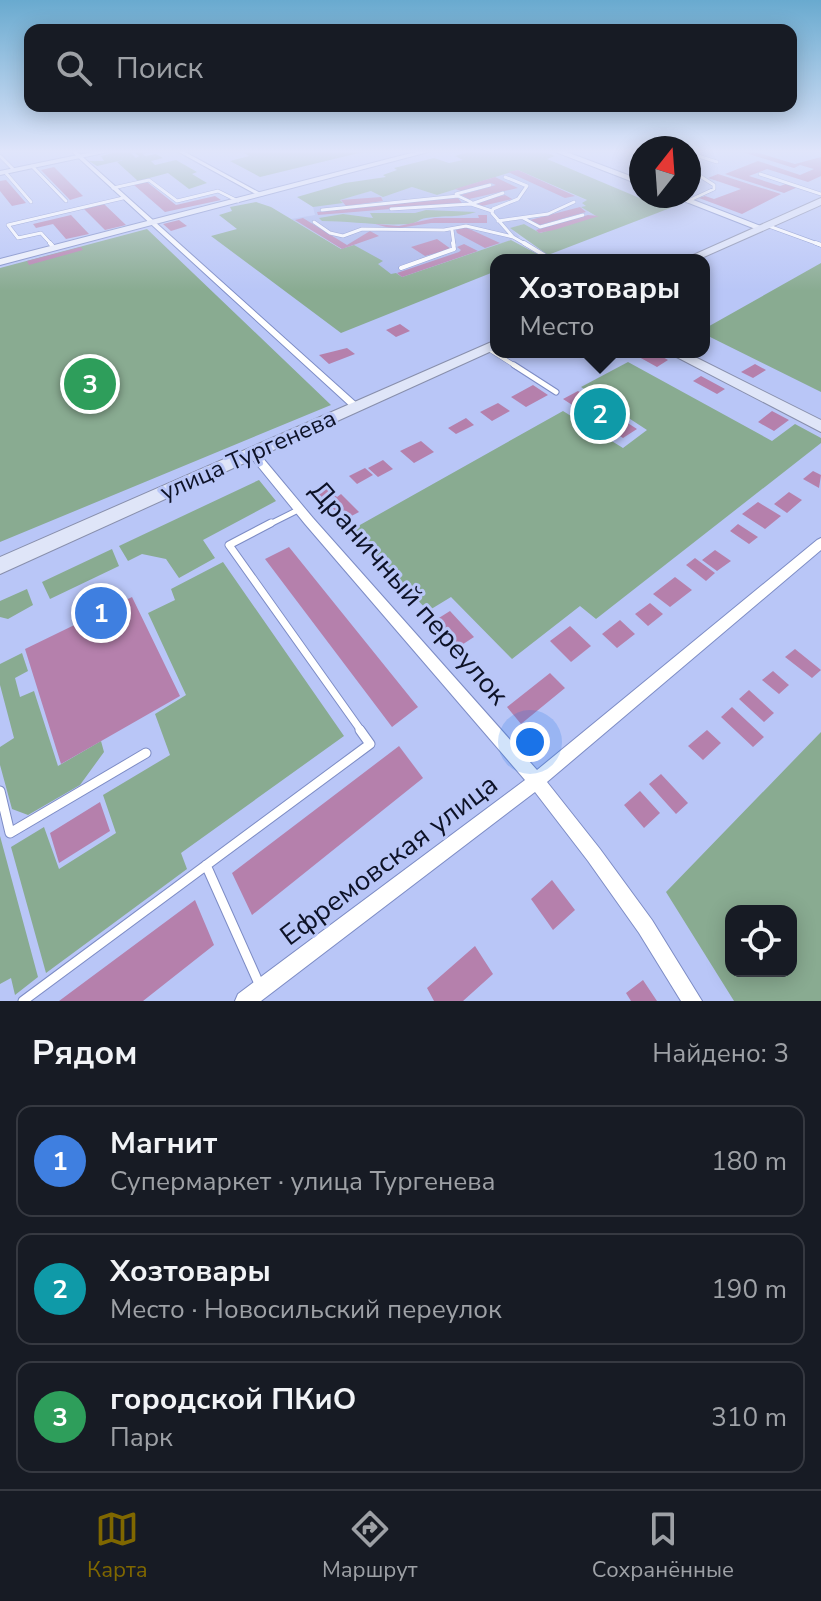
<!DOCTYPE html>
<html lang="ru">
<head>
<meta charset="utf-8">
<style>
  :root { --surface:#171b24; --page:#242831; --text:#f1f3f6; --muted:#9ea1a6; --line:#363941; --accent:#7f6700 }
  body { margin:0; font-family:"Nunito Sans",sans-serif; background:var(--page); color:var(--text) }
  .controls { position:absolute; right:24px; bottom:24px; display:grid; overflow:hidden; border-radius:16px; box-shadow:0 4px 20px #0003 }
  .controls button { width:72px; height:72px; display:grid; place-items:center; padding:0; border:0; border-bottom:2px solid var(--line); background:var(--surface); color:var(--text); font:40px sans-serif }
  .compass { position:absolute; left:629px; top:136px; width:72px; height:72px; border-radius:50%; background:var(--surface); box-shadow:0 4px 20px #0003; rotate:17deg }
  .you { position:absolute; left:530px; top:742px; width:28px; height:28px; margin:-20px; border:6px solid #fff; border-radius:50%; background:#1a73e8; box-shadow:0 0 0 12px #1a73e833 }
  .badge { display:grid; place-items:center; width:52px; height:52px; border-radius:50%; background:var(--accent); color:#fff; font-size:26px; font-weight:700 }
  .pin { position:absolute; translate:-50% -50%; border:4px solid #fff; box-shadow:0 2px 8px #0006 }
  .popup { position:absolute; left:490px; top:254px; width:220px; height:104px; box-sizing:border-box; display:grid; place-content:center; border-radius:16px; background:var(--surface); filter:drop-shadow(0 2px 6px #0005); font-size:26px; white-space:nowrap; color:var(--muted) }
  .popup b { font-size:30px; color:var(--text) }
  .popup::after { content:''; position:absolute; left:50%; top:100%; margin-left:-16px; border:16px solid transparent; border-top-color:var(--surface) }
  .list { margin:0; padding:0; list-style:none }
  h2 { display:flex; justify-content:space-between; align-items:center; height:104px; margin:0; padding:0 32px; font-size:34px }
  h2 small { font-size:26px; font-weight:400; color:var(--muted) }
  .list li { display:grid; grid-template-columns:52px 1fr auto; gap:24px; align-items:center; box-sizing:border-box; height:112px; margin:0 16px 16px; padding:0 16px; border:2px solid var(--line); border-radius:16px }
  .list b { display:block; font-size:30px; white-space:nowrap }
  .list p { margin:0; font-size:26px; white-space:nowrap; color:var(--muted) }
  .list em { font-size:26px; font-style:normal; color:var(--muted) }
  .icon { flex:none; width:44px; height:44px; fill:none; stroke:currentColor; stroke-width:2; stroke-linecap:round; stroke-linejoin:round }
  .map { position:relative; flex:none; width:821px; height:1001px; overflow:hidden }
  .search { position:absolute; background:var(--surface); box-shadow:0 4px 20px #0003; left:24px; right:24px; top:24px; height:88px; display:flex; align-items:center; gap:20px; box-sizing:border-box; padding:0 28px; border-radius:16px; color:var(--muted); font-size:30px }
  .sheet { height:488px; background:var(--surface) }
  nav { display:flex; justify-content:space-around; align-items:center; box-sizing:border-box; height:112px; border-top:2px solid var(--line); background:var(--surface); font-size:22px; color:var(--muted) }
  nav a { display:grid; justify-items:center; gap:4px }
  nav .on { color:var(--accent) }
  .map>svg:first-child { display:block }
  .built { fill:#a9b7eb }
  .green { fill:#89ab91; fill-rule:evenodd }
  .building { fill:#b580ac }
  .lines { fill:none; stroke-linecap:round; stroke-linejoin:round }
  .lane-far4-casing { stroke:#7d8cc5; stroke-width:4 }
  .lane-far3-casing { stroke:#7d8cc5; stroke-width:5 }
  .lane-far2-casing { stroke:#7d8cc5; stroke-width:7 }
  .lane-far1-casing { stroke:#7d8cc5; stroke-width:9 }
  .lane-casing { stroke:#7d8cc5; stroke-width:11 }
  .street-casing { stroke:#7d8cc5; stroke-width:2 }
  .secondary-casing { stroke:#7d8cc5; stroke-width:2 }
  .primary-casing { stroke:#888fac; stroke-width:2 }
  .lane-far4 { stroke:#fff; stroke-width:3 }
  .lane-far3 { stroke:#fff; stroke-width:4 }
  .lane-far2 { stroke:#fff; stroke-width:5 }
  .lane-far1 { stroke:#fff; stroke-width:7 }
  .lane { stroke:#fff; stroke-width:9 }
  .street { fill:#fff; fill-rule:evenodd }
  .secondary { fill:#eff2fb; fill-rule:evenodd }
  .primary { fill:#dfe5f8; fill-rule:evenodd }
  .labels { text-anchor:middle; dominant-baseline:central; stroke-width:6; stroke-linejoin:round; paint-order:stroke }
  .street-label { font-size:24px; fill:#0d1227; stroke:#b9c6f7 }
  .near-street-label { font-size:28px; fill:#0d1227; stroke:#b9c6f7 }
</style>
</head>
<body>
<div class="map">
<svg width="821" height="1001" viewBox="0 0 821 1001">
  <rect width="100%" height="100%" fill="#b9c6f7"/>
  <path class="built" d="M518 170 588 201V212L597 216 540 233 524 224 511 228 520 237 402 277 391 275 377 264 382 261 342 249 291 219 315 215 313 207 371 191H398L412 187 437 195Z"/>
  <path class="green" d="M120 151H129L136 158 139 156 131 151 150 152 143 154 145 156 156 154 163 158 151 161 155 165 176 160 197 172 192 174 207 183 189 189 168 173 138 181 117 162 123 160 97 166 89 161H104L101 156Z
    M241 151H367L260 177 230 161 249 156Z
    M471 151H542L555 156 547 159 642 199 655 196 678 205 548 255 510 228 524 224 540 233 596 216 581 207 586 206 582 203 587 200 518 170 437 195 412 187 383 197 371 191 340 200 343 203 313 207 297 197 345 183 386 177 383 175 397 170 394 168 434 158 449 163 463 160 455 156Z
    M256 202 271 207 341 249 354 245 383 261 378 264 391 274 396 273 402 277 511 240 539 255 525 260H496V271L341 333 211 236 237 229 219 215 232 211 230 207Z
    M426 210 476 212C460 218 443 215 426 218 419 219 416 224 408 224 379 226 348 221 322 221L319 218 343 214 373 218 370 213H415Z
    M147 229 331 405 0 542V268Z
    M821 263V392L704 334V329Z
    M628 362 772 441 795 424 821 438V443L596 619 580 606 512 659 451 597 428 611 351 530 563 411 623 448 647 430 581 387Z
    M259 480 276 501 203 540 215 558 179 578 166 559 142 554 128 561 119 546Z
    M112 549 119 566 50 599 42 582Z
    M223 562 344 736 181 853 187 869 46 973 11 847 44 827 59 869 116 833 103 795 170 755 155 714 186 695 148 613 175 600 171 589Z
    M27 589 33 605 8 619 0 617V601Z
    M22 653 28 671 15 678 20 697 34 691 58 766 101 741 104 752 80 785 28 815 12 809 0 765V747L14 738 0 685V664Z
    M821 732V1001H734L666 892ZM731 911H791V971H731Z
    M0 836 38 977 15 995 11 978 0 984Z"/>
  <path class="building" d="M739 151H752L795 164 821 157V176L808 182 767 169 749 176 780 186 786 184 798 187 784 193 725 174 758 161 800 175 814 169 800 165 794 168Z
    M54 167 83 196 70 200 41 170Z
    M518 170 575 196 565 198 508 172Z
    M718 174 752 185 781 194 742 214 699 198 705 196 714 199 741 189 708 178Z
    M495 177 518 188 469 199 461 195 496 185 491 183 461 191 455 189Z
    M6 180 26 203 12 206 0 191V181Z
    M147 182 176 205 215 196 221 200 165 212 134 185Z
    M505 195 512 199 482 206 476 202Z
    M381 197 383 201 346 206 341 200Z
    M458 198 462 203 318 215 317 212 386 205 385 203Z
    M104 204 126 225 105 230 84 209Z
    M580 207 586 212 540 225 530 220Z
    M71 215 89 234 66 239 53 224 36 228 33 224Z
    M478 215H487V223H431L393 229 375 224 399 226 435 218H479Z
    M588 215 599 216 554 230 539 233 536 230Z
    M303 218 347 245 370 231 379 236 342 249 295 220Z
    M179 220 187 226 171 231 163 224Z
    M465 227 500 243 485 248 457 233 456 230Z
    M437 239 451 249 425 256 411 247Z
    M464 244 478 251 402 277 397 273 459 252 461 250 457 247Z
    M81 247 83 250 29 265 27 261Z
    M400 324 410 331 396 337 386 330Z
    M347 348 355 354 329 364 319 355Z
    M630 352H654L668 360 657 367Z
    M755 364 766 370 753 378 741 372Z
    M701 376 725 389 717 394 693 381Z
    M533 385 548 395 526 407 511 397Z
    M578 391 637 429 623 438 563 399Z
    M498 403 510 411 492 421 480 412Z
    M772 411 789 420 774 431 758 422Z
    M466 418 474 425 456 434 448 428Z
    M421 441 434 452 414 463 400 451Z
    M383 460 393 469 378 477 368 468Z
    M365 468 373 475 357 484 349 476Z
    M813 471 821 475 819 488 803 479Z
    M327 487 337 497 341 494 359 512 344 520 317 492Z
    M789 492 802 500 787 513 774 504Z
    M758 502 781 516 765 529 742 514Z
    M738 524 758 537 749 544 730 531Z
    M289 547 418 707 392 727 265 559Z
    M715 550 731 561 717 571 702 560Z
    M695 558 715 573 706 581 686 565Z
    M675 577 692 590 670 607 653 594Z
    M132 597 180 696 61 764 25 649Z
    M650 603 663 614 648 626 635 614Z
    M450 611 474 637 457 648 434 621Z
    M620 620 635 634 617 648 602 634Z
    M570 626 591 646 571 662 550 641Z
    M795 649 821 670 812 678 785 657Z
    M773 671 789 685 779 694 762 680Z
    M550 673 565 688 521 724 507 707Z
    M749 690 774 713 764 722 739 699Z
    M732 707 764 737 753 747 721 717Z
    M707 730 721 743 703 760 688 746Z
    M399 746 423 778 252 915 232 873Z
    M661 774 688 803 676 814 649 784Z
    M640 791 660 813 644 828 624 805Z
    M100 802 110 831 59 863 50 833Z
    M552 880 575 910 553 930 531 899Z
    M195 900 214 945 143 1001H59Z
    M475 946 493 974 463 1001H434L427 988Z
    M643 980 657 1001H631L626 993Z"/>
  <g class="lines">
    <defs>
      <path id="lane-far4" d="M689 153 717 162
        M0 156 14 170
        M32 166 66 201
        M5 172 31 202
        M760 174 821 194
        M505 177 527 186 518 199 493 209 492 213 513 237
        M113 188 149 180 177 201 218 191 238 201
        M458 196 456 194 490 185
        M688 201 714 189V185L689 169
        M471 204 503 193
        M391 209 471 204 492 211
        M322 210 458 196 471 202
        M523 218 540 227 583 215
        M498 221 548 214 574 202
        M314 222 330 233 343 236 362 229 444 230 466 226 513 237 527 245
        M766 225 821 245
        M452 230 454 245
        M52 245 41 233 18 238 8 225 123 198"/>
      <path id="lane-far3" d="M50 243 54 248
        M524 243 552 260
        M816 243 821 245
        M401 268 454 249 453 243
        M487 348 517 367"/>
      <path id="lane-far2" d="M514 365 556 392
        M268 525 300 509"/>
      <path id="lane-far1" d="M271 523 229 545 362 732"/>
      <path id="lane" d="M0 791 10 833 146 753
        M206 865 260 986
        M23 1001 370 744 360 730"/>
      <path id="street" d="M71 151H76L359 405 361 407 359 409H353Z
        M177 151H183L264 195 259 196Z
        M253 450 257 451 313 518 537 770 817 540 821 538V550L547 782 600 849 652 920 702 1001H681L639 933 588 861 535 792 261 1001H235L238 994 525 780 305 524 249 455 248 453 249 451Z"/>
      <path id="secondary" d="M97 151H113L0 175V171Z
        M419 151H432L0 265V259Z
        M553 151H564L641 180V185Z
        M671 196H683L766 228 758 230Z"/>
      <path id="primary" d="M821 198V205L697 260H682Z
        M496 340V349L0 574V557Z
        M667 352H685L821 420V432Z"/>
    </defs>
    <use href="#lane-far4" class="lane-far4-casing"/>
    <use href="#lane-far3" class="lane-far3-casing"/>
    <use href="#lane-far2" class="lane-far2-casing"/>
    <use href="#lane-far1" class="lane-far1-casing"/>
    <use href="#lane" class="lane-casing"/>
    <use href="#street" class="street-casing"/>
    <use href="#secondary" class="secondary-casing"/>
    <use href="#primary" class="primary-casing"/>
    <use href="#lane-far4" class="lane-far4"/>
    <use href="#lane-far3" class="lane-far3"/>
    <use href="#lane-far2" class="lane-far2"/>
    <use href="#lane-far1" class="lane-far1"/>
    <use href="#lane" class="lane"/>
    <use href="#street" class="street"/>
    <use href="#secondary" class="secondary"/>
    <use href="#primary" class="primary"/>
  </g>
  <linearGradient id="sky" x2="0" y2="1"><stop stop-color="#69aacf"/><stop offset="0.52" stop-color="#e0e5fb"/><stop offset="1" stop-color="#e0e5fb" stop-opacity="0"/></linearGradient>
  <rect width="821" height="291" fill="url(#sky)"/>
  <g class="labels">
    <g class="street-label">
      <text transform="translate(248 455) rotate(-24)">улица Тургенева</text>
    </g>
    <g class="near-street-label">
      <text transform="translate(409 593) rotate(49)">Драничный переулок</text>
      <text transform="translate(389 860) rotate(-37)">Ефремовская улица</text>
    </g>
  </g>
</svg>
<div class="controls">
<button><svg class="icon" aria-label="locate" viewBox="0 0 24 24"><circle cx="12" cy="12" r="6"/><path d="M12 2v4M12 18v4M2 12h4M18 12h4"/></svg></button>
</div>
<svg class="compass" viewBox="-18 -18 36 36"><path d="M0-13l5 13h-10z" fill="#e53935"/><path d="M0 13l5-13h-10z" fill="#9ea1a6"/></svg>
<div class="you"></div>
<div class="pin badge" style="left:101px;top:613px;background:#3f7fe0">1</div>
<div class="pin badge" style="left:600px;top:414px;background:#0f9aa8">2</div>
<div class="popup"><b>Хозтовары</b>Место</div>
<div class="pin badge" style="left:90px;top:384px;background:#2e9e5b">3</div>
<div class="search"><svg class="icon" aria-label="search" viewBox="0 0 24 24"><circle cx="10" cy="10" r="6"/><path d="M15 15l6 6"/></svg>Поиск</div>
</div>
<section class="sheet">
<h2>Рядом<small>Найдено: 3</small></h2>
<ul class="list">
<li><span class="badge" style="background:#3f7fe0">1</span><div><b>Магнит</b><p>Супермаркет · улица Тургенева</p></div><em>180 m</em></li>
<li><span class="badge" style="background:#0f9aa8">2</span><div><b>Хозтовары</b><p>Место · Новосильский переулок</p></div><em>190 m</em></li>
<li><span class="badge" style="background:#2e9e5b">3</span><div><b>городской ПКиО</b><p>Парк</p></div><em>310 m</em></li>
</ul>
</section>
<nav>
<a class="on"><svg class="icon" aria-label="map" viewBox="0 0 24 24"><path d="M3 6l6-2 6 2 6-2v14l-6 2-6-2-6 2zM9 4v14M15 6v14"/></svg>Карта</a>
<a><svg class="icon" aria-label="directions" viewBox="0 0 24 24"><path d="M12 3l9 9-9 9-9-9zM9 14v-3h6M13 9l2 2-2 2"/></svg>Маршрут</a>
<a><svg class="icon" aria-label="saved" viewBox="0 0 24 24"><path d="M7 4h10v16l-5-4-5 4z"/></svg>Сохранённые</a>
</nav>
</body>
</html>
